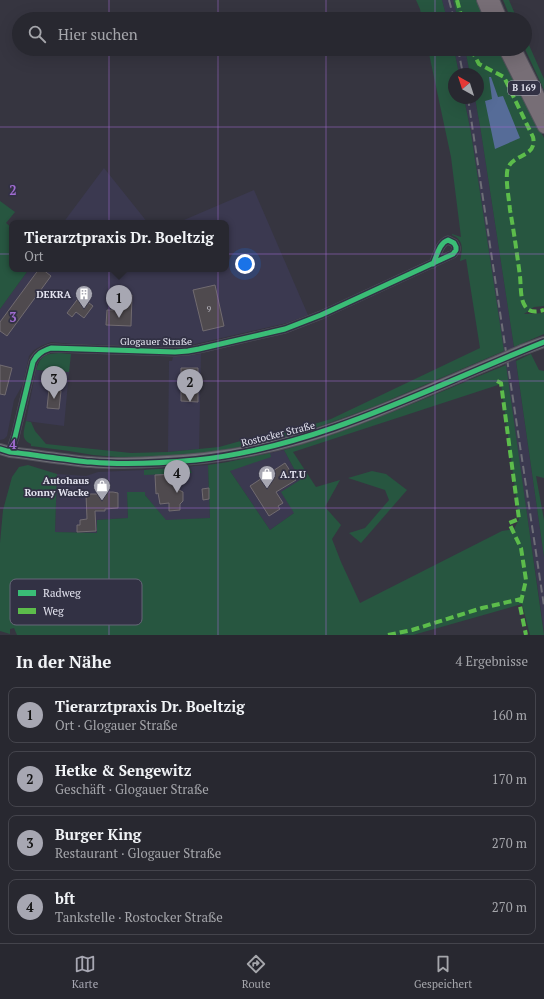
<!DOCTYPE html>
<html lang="de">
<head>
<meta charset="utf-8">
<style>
  :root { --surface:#282830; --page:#303038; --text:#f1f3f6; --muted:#a5a6ab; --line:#44444c; --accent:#a7a7b2 }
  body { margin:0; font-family:"PT Serif",serif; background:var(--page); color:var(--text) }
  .compass { position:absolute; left:448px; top:68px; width:36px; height:36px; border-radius:50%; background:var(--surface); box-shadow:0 4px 16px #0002; rotate:321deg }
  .you { position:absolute; left:245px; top:264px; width:14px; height:14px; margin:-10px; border:3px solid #fff; border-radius:50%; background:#1a73e8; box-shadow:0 0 0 6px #1a73e833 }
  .badge { display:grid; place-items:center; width:26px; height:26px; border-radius:50%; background:var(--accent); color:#111; font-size:13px; font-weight:700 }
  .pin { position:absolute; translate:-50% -33px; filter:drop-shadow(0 1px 2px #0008) }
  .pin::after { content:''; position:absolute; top:21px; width:14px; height:12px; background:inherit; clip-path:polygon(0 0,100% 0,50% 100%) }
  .popup { position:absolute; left:9px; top:220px; width:220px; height:52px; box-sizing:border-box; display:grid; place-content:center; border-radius:8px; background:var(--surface); filter:drop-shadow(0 1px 3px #0005); font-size:13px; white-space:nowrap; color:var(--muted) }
  .popup b { font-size:15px; color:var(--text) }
  .popup::after { content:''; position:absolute; left:50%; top:100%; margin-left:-8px; border:8px solid transparent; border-top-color:var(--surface) }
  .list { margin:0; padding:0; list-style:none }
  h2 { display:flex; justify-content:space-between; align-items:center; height:52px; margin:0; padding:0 16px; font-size:17px }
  h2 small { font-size:13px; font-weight:400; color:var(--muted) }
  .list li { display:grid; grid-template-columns:26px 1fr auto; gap:12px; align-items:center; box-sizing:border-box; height:56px; margin:0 8px 8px; padding:0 8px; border:1px solid var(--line); border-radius:8px }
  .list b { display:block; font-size:15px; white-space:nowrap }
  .list p { margin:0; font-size:13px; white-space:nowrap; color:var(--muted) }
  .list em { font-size:13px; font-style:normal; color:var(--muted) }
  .icon { flex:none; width:22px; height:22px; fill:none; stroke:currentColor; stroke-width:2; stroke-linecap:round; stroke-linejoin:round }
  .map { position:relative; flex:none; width:544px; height:635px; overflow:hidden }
  .search { position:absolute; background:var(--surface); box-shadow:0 4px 16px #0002; left:12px; right:12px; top:12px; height:44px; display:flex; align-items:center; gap:10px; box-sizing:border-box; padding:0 14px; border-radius:22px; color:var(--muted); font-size:15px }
  .sheet { height:308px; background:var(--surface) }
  nav { display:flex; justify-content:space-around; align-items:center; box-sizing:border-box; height:56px; border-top:1px solid var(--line); background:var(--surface); font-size:11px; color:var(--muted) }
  nav a { display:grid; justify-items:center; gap:2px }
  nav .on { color:var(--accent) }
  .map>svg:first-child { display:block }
  .built { fill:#3b3950 }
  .green { fill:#275640; fill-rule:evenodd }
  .water { fill:#566c98 }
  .building { fill:#4f4a4e; stroke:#716b70 }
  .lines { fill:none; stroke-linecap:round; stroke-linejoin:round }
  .street-casing { stroke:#52525b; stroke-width:9 }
  .secondary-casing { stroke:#52525b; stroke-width:12 }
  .highway-casing { stroke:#52525b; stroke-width:14 }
  .street { stroke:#6e6e76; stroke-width:7 }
  .secondary { stroke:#6e6e76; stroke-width:10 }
  .highway { stroke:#776e76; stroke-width:12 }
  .rail { stroke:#6d6d76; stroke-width:2; stroke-dasharray:8 4; stroke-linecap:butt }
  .secondary-bridge-casing { stroke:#52525b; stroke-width:12; stroke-linecap:butt }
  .secondary-bridge { stroke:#6e6e76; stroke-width:10 }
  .quiet { stroke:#5cbc4b; stroke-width:4; stroke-dasharray:8 4; stroke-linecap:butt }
  .cycleway-casing { stroke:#323144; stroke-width:8 }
  .cycleway { stroke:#3abd76; stroke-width:5 }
  .grid { fill:none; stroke:#a06cd0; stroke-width:1; stroke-opacity:0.55 }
  .labels { text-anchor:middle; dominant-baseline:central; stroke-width:3.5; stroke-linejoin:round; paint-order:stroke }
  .number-label { font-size:8px; fill:#bfbec8 }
  .shield { fill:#323144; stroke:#afaebc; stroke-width:1 }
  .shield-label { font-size:9px; font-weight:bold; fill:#e4e4f0 }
  .poi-label { font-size:10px; font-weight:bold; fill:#e4e4f0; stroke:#323144; text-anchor:end }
  .street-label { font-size:10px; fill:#e4e4f0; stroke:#323144 }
  .key { fill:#323144; stroke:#676778; stroke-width:1 }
  .key-label { font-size:11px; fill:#e4e4f0 }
  .grid-label { font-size:13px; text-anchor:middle; font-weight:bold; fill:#a06cd0; stroke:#323144; stroke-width:3.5; stroke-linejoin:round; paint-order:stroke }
</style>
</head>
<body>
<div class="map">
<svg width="544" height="635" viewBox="0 0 544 635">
  <rect width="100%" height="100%" fill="#363540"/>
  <path class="built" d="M442 0H453L458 19H447Z
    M454 49H465L470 74H459Z
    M464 98H475L481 132 512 334 544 557V631L471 133Z
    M104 168 148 223H63Z
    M254 190 308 315 287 323 191 345 181 347 73 344 51 342 41 346 34 350 29 356 23 384 14 400 7 436 4 439 0 440V309L29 269H226V223H177Z
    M201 354 199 449 168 452 169 361H172L173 357Z
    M36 370 69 372 64 426 26 421Z
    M284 450 300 480 294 513 270 530 230 471 228 462Z
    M208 465 210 518 166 521 145 495 127 492 128 518 97 520V533L55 532 57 474 86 476 98 472 144 470Z"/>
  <path class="green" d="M416 0H442L447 19H422L420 9Z
    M453 0H477L485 19H458Z
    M503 0H509L517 19H511Z
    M525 36 544 79V90L525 49Z
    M428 49H454L459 74H454V98H464L471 133 504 351 373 407 332 422 297 434 261 443 199 454 130 458 93 455 69 451 31 446V444C20 439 24 431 26 421L31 422 35 431 46 444 131 453 168 452 219 447 255 437 274 436 331 419 480 348 466 259 460 261C462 251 465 240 452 235V234L461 237 451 157Z
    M465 49H498L510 74 544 138V306L534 307 524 314 544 313V334L514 347 481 132 475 98H478V74H470Z
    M0 201 15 212 6 223 12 228V269H29L0 309Z
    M59 353 71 354 69 372 36 370C41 356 44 354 59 353Z
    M531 354 539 370 544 371V478L536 476 544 520V557L516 361Z
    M506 365 544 635H530L522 604 413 635H17L14 628 10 629V634L0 631V543L3 510 12 477 19 467 28 465 57 474 55 532 97 533V520L128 518 127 492H145V495L166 520 210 518 208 465 228 462 270 453 271 457 230 471 270 530 294 513 281 492 300 480 284 450C360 428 433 395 506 365ZM501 384 519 519 514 529 502 531 360 603 341 562 332 539 341 525 325 507 340 480 316 487 293 452Z
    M189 467 192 473 144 475V470Z
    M372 471 386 474 407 490 361 543 349 533 365 528 389 500 385 490 348 478Z"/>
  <path class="water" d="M489 77H491L498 97 503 96 520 138 495 149 485 101 492 99Z"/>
  <path class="building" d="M39 269H42L51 276 7 336 0 331V322Z
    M215 285 224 326 203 331 193 290Z
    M114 295H132L131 326 106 325 107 310H114Z
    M80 296 93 306 84 318 76 312 72 317 67 313Z
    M0 365 12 368 5 395 0 394Z
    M181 368H198V402L181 401Z
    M49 389 61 391 59 409 47 408Z
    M285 463 296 480 276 492 283 503 278 506 280 509 269 516 250 486Z
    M179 474V490L183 492V501L180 504V510L169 511V503L160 504 158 493 156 494 155 475Z
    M209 488V499L203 500 202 489Z
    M108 492H113L118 493V508L105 509V511H95L96 531 77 532V525H80V520L87 519 86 494H104Z"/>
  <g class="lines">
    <defs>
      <path id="street" d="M10 452 15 437 33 362C37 354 42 351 51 348L175 352 188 351 199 349 285 329 321 315 453 254 456 250V247L454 243 448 240C439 243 437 256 433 264"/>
      <path id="secondary" d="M522 350 544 342
        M0 449 10 452C28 454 46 457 64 459 73 460 82 462 91 462 111 464 131 463 151 462 201 460 252 453 300 439 367 419 432 388 497 361"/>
      <path id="highway" d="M483 0 491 19
        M493 0 501 19
        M505 49 544 127
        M515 49 544 107"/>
    </defs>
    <use href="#street" class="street-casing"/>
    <use href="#secondary" class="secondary-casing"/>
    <use href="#highway" class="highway-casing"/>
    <use href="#street" class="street"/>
    <use href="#secondary" class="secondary"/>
    <use href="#highway" class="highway"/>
    <path class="rail" d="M449 0 454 19
      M458 49 463 74
      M468 98 544 606"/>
    <defs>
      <path id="secondary-bridge" d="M497 361 522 350"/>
    </defs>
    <use href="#secondary-bridge" class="secondary-bridge-casing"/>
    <use href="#secondary-bridge" class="secondary-bridge"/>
    <path class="quiet" d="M457 0 462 19
      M471 49 479 64 504 77 533 137C538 159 508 153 507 173 506 184 509 199 510 210 514 232 517 254 520 276 521 285 520 299 525 306 529 313 537 312 544 310
      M497 381 501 383 519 519 509 523 521 548 526 580 520 606 526 635
      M388 635 412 630 482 608 521 599"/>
    <defs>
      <path id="cycleway" d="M0 449 10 452C28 454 46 457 64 459 73 460 82 462 91 462 124 465 163 463 196 460 319 447 431 387 544 342
        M10 452 15 437 33 362C37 354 42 351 51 348L175 352 188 351 199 349 285 329 321 315 453 254 456 250V247L454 243 448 240C439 243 437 256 433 264"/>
    </defs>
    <use href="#cycleway" class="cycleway-casing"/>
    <use href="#cycleway" class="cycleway"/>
  </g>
  <path class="grid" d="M109 0V19M218 0V19M326 0V19M435 0V19M109 49V635M218 49V635M326 49V635M435 49V635M0 127H544M0 254H544M0 381H544M0 508H544"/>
  <defs>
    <symbol id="building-pin" viewBox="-11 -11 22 30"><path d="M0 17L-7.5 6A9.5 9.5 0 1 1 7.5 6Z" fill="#a7a7b2" stroke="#323144"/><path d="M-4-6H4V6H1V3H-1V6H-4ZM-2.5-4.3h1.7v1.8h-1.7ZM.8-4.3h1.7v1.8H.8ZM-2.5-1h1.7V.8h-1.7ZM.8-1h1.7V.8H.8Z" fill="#fff"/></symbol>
    <symbol id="shop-pin" viewBox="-11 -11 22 30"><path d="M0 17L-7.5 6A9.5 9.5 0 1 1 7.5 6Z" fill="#a7a7b2" stroke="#323144"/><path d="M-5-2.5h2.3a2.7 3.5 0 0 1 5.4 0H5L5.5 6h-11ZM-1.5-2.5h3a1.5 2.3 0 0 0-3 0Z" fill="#fff"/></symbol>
  </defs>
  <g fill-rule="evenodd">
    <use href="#building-pin" x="74" y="284" width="20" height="27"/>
    <use href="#shop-pin" x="257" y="464" width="20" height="27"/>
    <use href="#shop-pin" x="92" y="476" width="20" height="27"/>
  </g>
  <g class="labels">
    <g class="number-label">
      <text x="209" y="308">9</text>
    </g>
    <rect class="shield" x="508" y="81" width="32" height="14" rx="3"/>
    <g class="shield-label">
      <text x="524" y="88">B 169</text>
    </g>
    <g class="poi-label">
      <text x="71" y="294">DEKRA</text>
      <text x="280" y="474" text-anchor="start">A.T.U</text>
      <text x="89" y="480">Autohaus<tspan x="89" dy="12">Ronny Wacke</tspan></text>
    </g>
    <g class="street-label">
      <text x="156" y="341">Glogauer Straße</text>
      <text transform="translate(278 434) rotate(-14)">Rostocker Straße</text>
    </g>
  </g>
  <rect x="10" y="579" width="132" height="46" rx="6" class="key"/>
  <rect x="18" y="590" width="18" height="6" fill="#3abd76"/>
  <rect x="18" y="608" width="18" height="6" fill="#5cbc4b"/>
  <g class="key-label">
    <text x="43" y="597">Radweg</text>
    <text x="43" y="615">Weg</text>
  </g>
  <g class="grid-label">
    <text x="13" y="195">2</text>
    <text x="13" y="322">3</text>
    <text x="13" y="449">4</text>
  </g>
</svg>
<svg class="compass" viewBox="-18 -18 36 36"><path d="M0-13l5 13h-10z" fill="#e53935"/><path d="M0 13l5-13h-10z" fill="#a5a6ab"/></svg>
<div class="you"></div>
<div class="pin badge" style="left:119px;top:318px">1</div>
<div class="popup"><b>Tierarztpraxis Dr. Boeltzig</b>Ort</div>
<div class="pin badge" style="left:190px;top:402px">2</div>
<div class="pin badge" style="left:54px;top:399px">3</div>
<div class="pin badge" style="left:177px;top:493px">4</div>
<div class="search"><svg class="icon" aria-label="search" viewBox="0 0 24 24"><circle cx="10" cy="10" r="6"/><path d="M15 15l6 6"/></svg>Hier suchen</div>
</div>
<section class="sheet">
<h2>In der Nähe<small>4 Ergebnisse</small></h2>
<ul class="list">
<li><span class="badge">1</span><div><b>Tierarztpraxis Dr. Boeltzig</b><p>Ort · Glogauer Straße</p></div><em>160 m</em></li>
<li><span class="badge">2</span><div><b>Hetke &amp; Sengewitz</b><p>Geschäft · Glogauer Straße</p></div><em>170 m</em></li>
<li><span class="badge">3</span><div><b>Burger King</b><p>Restaurant · Glogauer Straße</p></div><em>270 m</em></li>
<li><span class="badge">4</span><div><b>bft</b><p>Tankstelle · Rostocker Straße</p></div><em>270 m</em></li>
</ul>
</section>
<nav>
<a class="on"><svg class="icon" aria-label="map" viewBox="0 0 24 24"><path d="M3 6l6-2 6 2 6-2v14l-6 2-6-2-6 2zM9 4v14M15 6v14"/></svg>Karte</a>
<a><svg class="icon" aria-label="directions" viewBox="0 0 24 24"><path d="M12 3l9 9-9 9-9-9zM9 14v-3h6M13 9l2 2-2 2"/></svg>Route</a>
<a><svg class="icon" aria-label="saved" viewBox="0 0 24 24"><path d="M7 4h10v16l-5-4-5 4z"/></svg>Gespeichert</a>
</nav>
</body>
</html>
